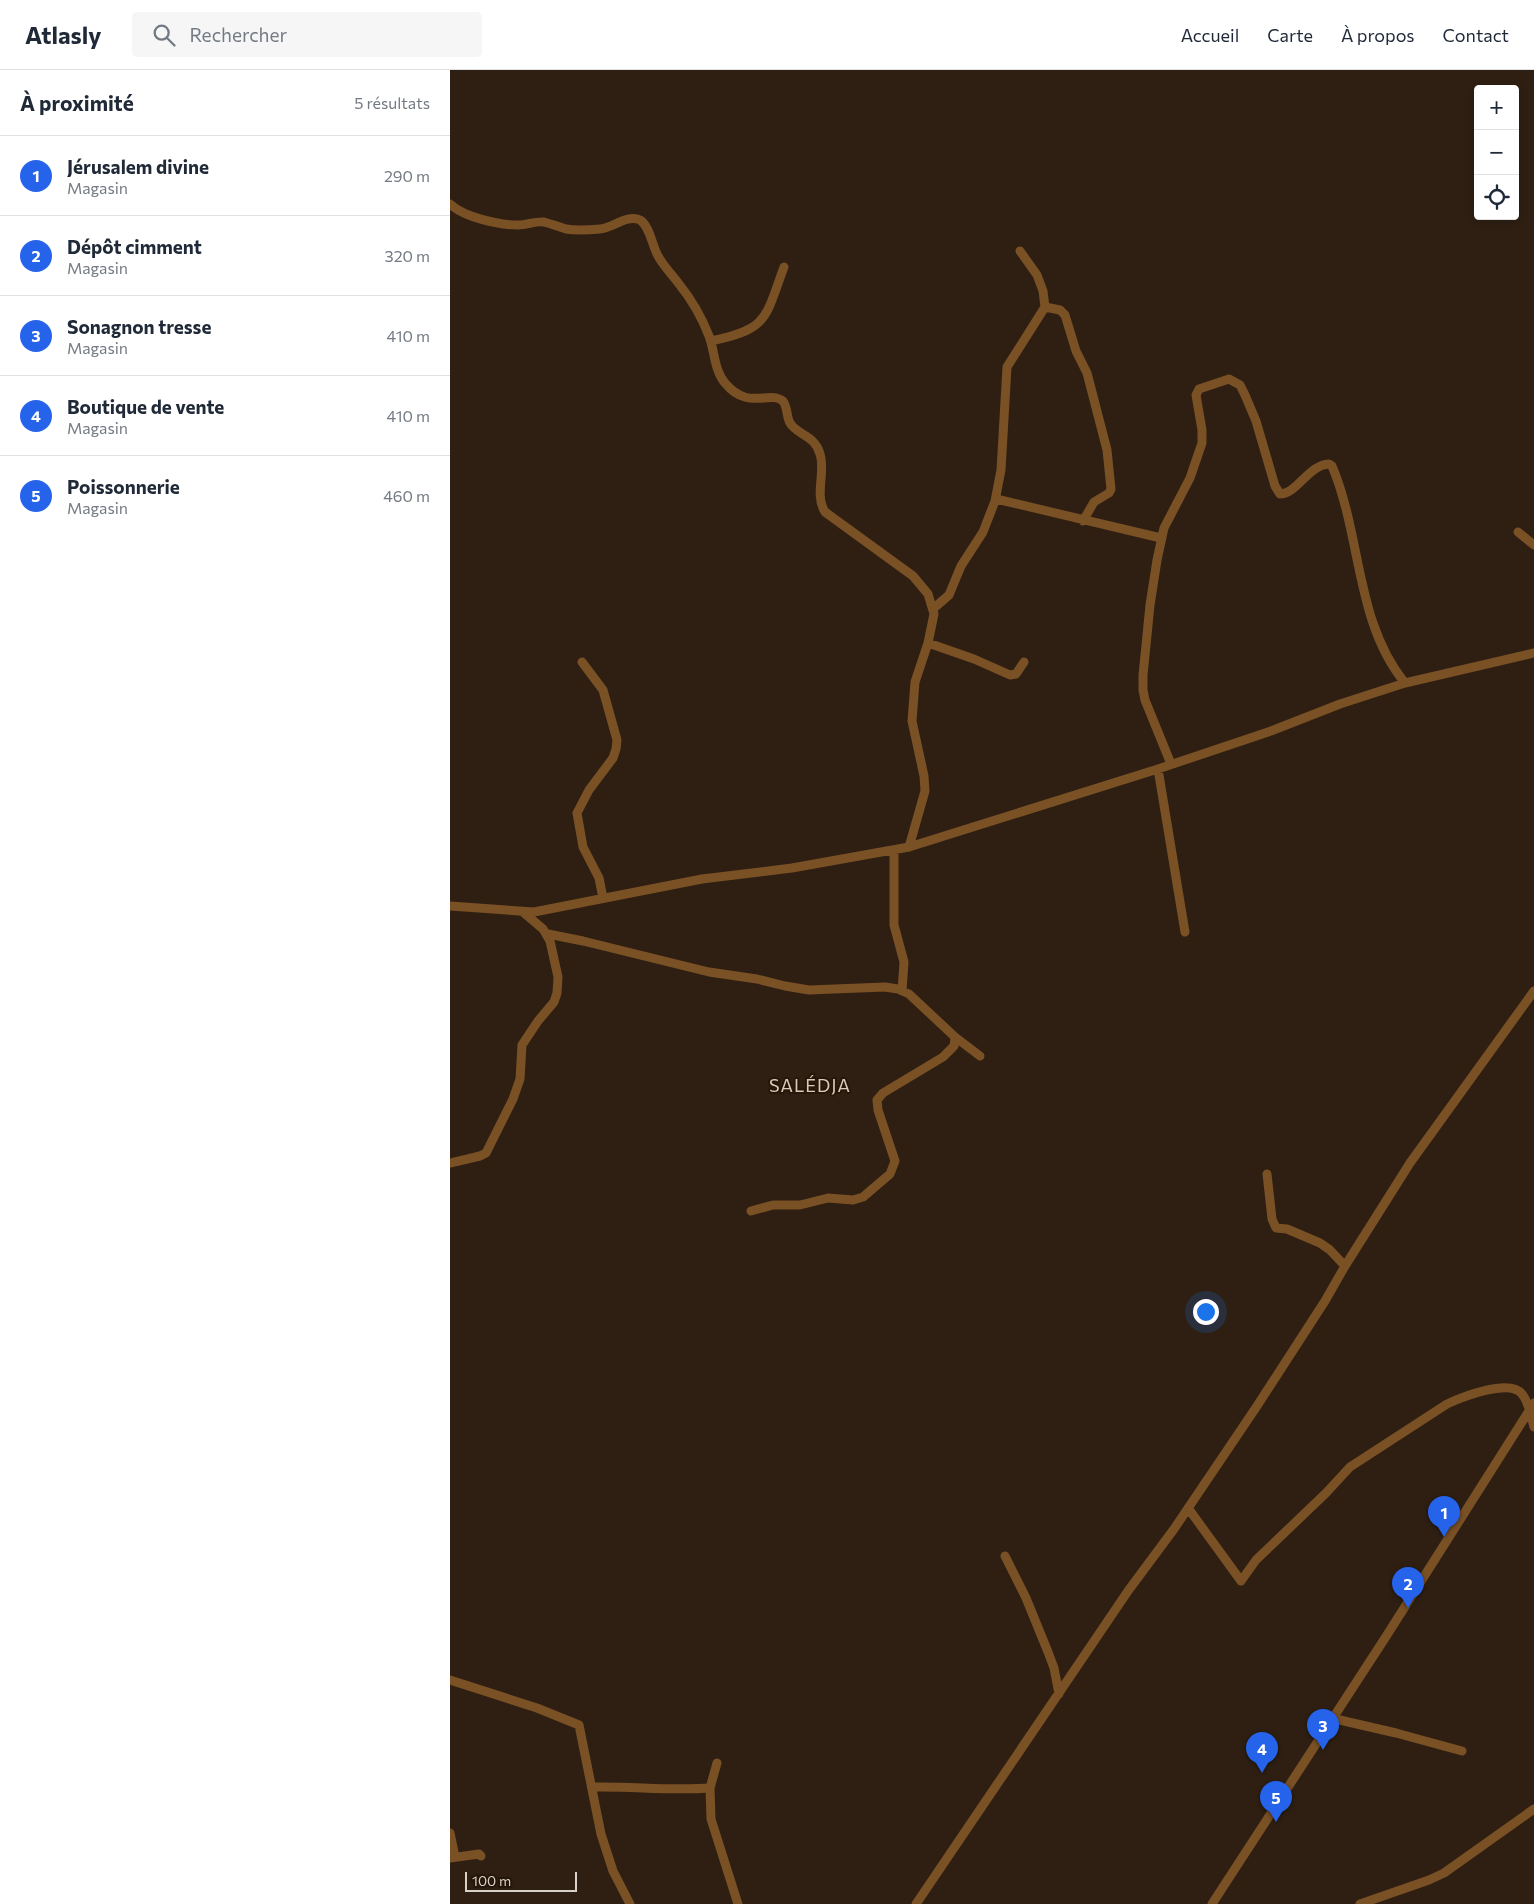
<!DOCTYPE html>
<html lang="fr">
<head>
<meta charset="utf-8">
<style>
  :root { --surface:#fff; --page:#f6f6f7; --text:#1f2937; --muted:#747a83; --line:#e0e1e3; --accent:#2563eb }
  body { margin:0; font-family:Commissioner,sans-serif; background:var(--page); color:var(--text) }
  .controls { position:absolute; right:15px; top:15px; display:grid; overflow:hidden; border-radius:5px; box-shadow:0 2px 8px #0003 }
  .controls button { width:45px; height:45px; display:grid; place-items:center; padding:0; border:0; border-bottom:1px solid var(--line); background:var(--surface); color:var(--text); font:25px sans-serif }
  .scale { position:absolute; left:15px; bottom:12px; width:112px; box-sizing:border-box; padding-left:5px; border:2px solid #d9d0c7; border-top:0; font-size:14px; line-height:18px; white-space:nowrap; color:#d9d0c7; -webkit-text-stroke:4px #241609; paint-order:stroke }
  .you { position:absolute; left:755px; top:1241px; width:18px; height:18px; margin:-12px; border:4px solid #fff; border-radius:50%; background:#1a73e8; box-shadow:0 0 0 8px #1a73e833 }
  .badge { display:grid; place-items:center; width:32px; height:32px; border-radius:50%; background:var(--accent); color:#fff; font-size:16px; font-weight:700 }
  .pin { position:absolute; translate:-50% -41px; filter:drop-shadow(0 1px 2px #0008) }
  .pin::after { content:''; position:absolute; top:26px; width:18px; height:15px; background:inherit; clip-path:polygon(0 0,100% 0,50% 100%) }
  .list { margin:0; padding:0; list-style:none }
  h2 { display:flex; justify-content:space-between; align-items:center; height:65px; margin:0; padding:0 20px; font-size:21px }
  h2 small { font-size:16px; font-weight:400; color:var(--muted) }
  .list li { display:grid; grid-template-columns:32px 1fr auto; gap:15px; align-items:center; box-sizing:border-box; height:80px; padding:0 20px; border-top:1px solid var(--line) }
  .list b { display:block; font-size:19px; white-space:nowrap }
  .list p { margin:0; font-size:16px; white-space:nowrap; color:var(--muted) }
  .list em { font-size:16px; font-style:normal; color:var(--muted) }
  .icon { flex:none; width:28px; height:28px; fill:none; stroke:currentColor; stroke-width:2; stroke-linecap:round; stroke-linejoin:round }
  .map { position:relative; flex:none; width:1084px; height:1834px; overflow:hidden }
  header { display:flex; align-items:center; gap:30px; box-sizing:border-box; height:70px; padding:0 25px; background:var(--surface); border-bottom:1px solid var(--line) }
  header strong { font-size:24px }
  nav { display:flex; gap:28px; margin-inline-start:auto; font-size:18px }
  .search { width:350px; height:45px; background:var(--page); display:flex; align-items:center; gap:12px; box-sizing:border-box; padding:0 18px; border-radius:5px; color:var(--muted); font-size:19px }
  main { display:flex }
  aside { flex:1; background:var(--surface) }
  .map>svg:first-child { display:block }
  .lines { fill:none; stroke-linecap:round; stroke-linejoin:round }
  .minor { stroke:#7a5025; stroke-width:9 }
  .labels { text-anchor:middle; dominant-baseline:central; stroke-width:4; stroke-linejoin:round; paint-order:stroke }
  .quarter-label { font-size:18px; letter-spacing:1px; fill:#dcc9b8; stroke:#241609 }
</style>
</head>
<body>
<header>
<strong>Atlasly</strong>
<div class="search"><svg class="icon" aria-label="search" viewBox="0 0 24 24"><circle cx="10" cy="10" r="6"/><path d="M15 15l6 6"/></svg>Rechercher</div>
<nav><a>Accueil</a><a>Carte</a><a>À propos</a><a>Contact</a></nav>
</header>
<main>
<aside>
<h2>À proximité<small>5 résultats</small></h2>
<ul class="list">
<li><span class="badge">1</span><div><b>Jérusalem divine</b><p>Magasin</p></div><em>290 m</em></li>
<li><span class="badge">2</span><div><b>Dépôt cimment</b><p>Magasin</p></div><em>320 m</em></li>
<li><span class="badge">3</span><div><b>Sonagnon tresse</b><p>Magasin</p></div><em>410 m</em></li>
<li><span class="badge">4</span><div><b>Boutique de vente</b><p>Magasin</p></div><em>410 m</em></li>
<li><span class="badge">5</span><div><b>Poissonnerie</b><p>Magasin</p></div><em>460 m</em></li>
</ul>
</aside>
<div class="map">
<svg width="1084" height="1834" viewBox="0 0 1084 1834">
  <rect width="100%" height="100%" fill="#2e1f12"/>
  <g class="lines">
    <path class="minor" d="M0 134C14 147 48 155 68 155 77 155 85 151 94 152 102 154 109 157 116 159 127 161 139 160 150 159 162 158 178 144 190 150 199 155 202 174 207 184 212 195 222 204 229 214 242 230 252 248 259 266 265 282 264 300 275 313 298 341 319 320 333 331 338 338 336 346 340 353 347 365 365 365 370 384 376 403 364 424 375 442L463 506 478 524 484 544 478 573 465 612 462 651 474 706 475 721 459 777
      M595 237 610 240 615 245 626 281 637 303 657 380 661 419 659 423 644 432 633 451
      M261 271C319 259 315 248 334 197
      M546 429 711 468
      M1068 462 1084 475
      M484 538 499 525 511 496 533 462 545 431 551 400 557 297 595 237 593 221 587 205 570 181
      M478 573 524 589 560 605 566 604 574 592
      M132 592 153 620 167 670 166 679 163 688 139 720 127 743 133 777 149 808 153 828
      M721 694 695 630 693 620V605L700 535 707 490 714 458 740 408 752 373V360L746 325 749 319 779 309 790 315 795 325 806 351 825 416 830 424C847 424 858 395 879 394L882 396C912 467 905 552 955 613
      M708 699 735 862
      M444 780V855L454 892 452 921
      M0 836 84 842 252 809 342 798 459 777 708 699 821 661 890 634 955 613 1084 583
      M98 864 133 871 259 902 307 909 335 916 359 920 435 917 448 919 459 924 505 967 530 986
      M0 1093 30 1086 36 1083 63 1029 70 1009 72 975 88 951 104 932 107 923 108 907 100 871 93 859 73 842
      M817 1104 822 1149 826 1158 837 1159 870 1173 880 1180 895 1196
      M301 1141 323 1135H350L378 1128 403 1130 413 1127 440 1104 445 1091 428 1040 427 1030 433 1023 493 987 504 976 505 967
      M738 1438 791 1511 806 1490 876 1423 900 1397 997 1334C1012 1327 1060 1308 1072 1324 1079 1332 1081 1347 1084 1357
      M555 1486 576 1528 598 1582 604 1598 609 1624
      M0 1610 87 1638 129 1655 151 1764 163 1801 180 1834
      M881 1648 946 1663 1012 1681
      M267 1693 260 1718 261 1749 288 1834
      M142 1717C181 1716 221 1721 260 1718
      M0 1763 5 1787
      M0 1788 29 1784 31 1786
      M466 1834 678 1521 724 1459 807 1336 875 1231 895 1196 960 1093 1084 921
      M762 1834 937 1565 1084 1333
      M910 1834 979 1810 994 1803 1084 1739"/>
  </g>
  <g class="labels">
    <g class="quarter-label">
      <text x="360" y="1015">SALÉDJA</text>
    </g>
  </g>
</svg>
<div class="controls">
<button>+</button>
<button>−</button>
<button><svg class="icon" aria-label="locate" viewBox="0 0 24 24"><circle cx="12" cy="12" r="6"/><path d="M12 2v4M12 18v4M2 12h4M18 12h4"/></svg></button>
</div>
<div class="scale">100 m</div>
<div class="you"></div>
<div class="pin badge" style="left:994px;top:1467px">1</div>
<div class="pin badge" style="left:958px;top:1538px">2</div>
<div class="pin badge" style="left:873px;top:1680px">3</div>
<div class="pin badge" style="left:812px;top:1703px">4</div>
<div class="pin badge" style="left:826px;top:1752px">5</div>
</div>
</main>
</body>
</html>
